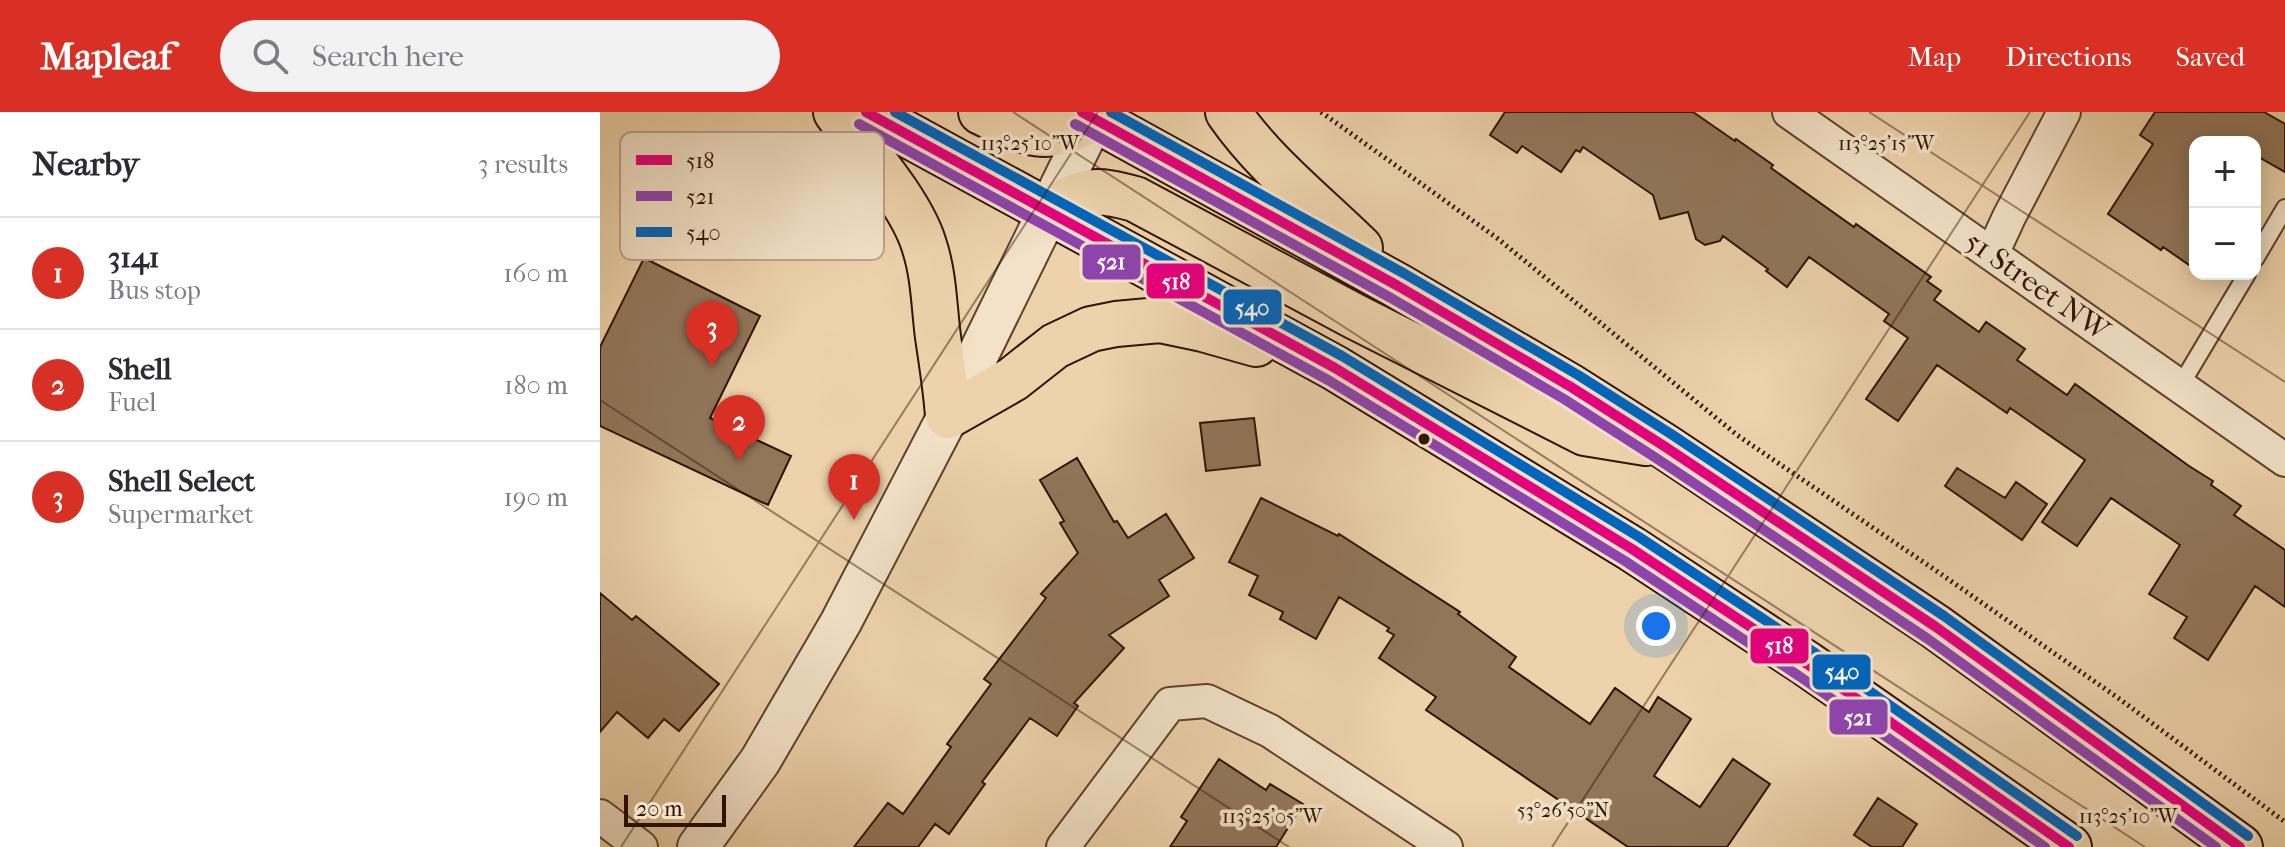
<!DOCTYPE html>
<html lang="en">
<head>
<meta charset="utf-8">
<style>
  :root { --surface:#fff; --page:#f2f2f3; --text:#2b2b33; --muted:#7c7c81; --line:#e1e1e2; --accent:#d93025 }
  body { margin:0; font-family:"IM FELL French Canon",serif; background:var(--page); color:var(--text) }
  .controls { position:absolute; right:24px; top:24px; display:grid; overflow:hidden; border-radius:16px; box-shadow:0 4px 20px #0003 }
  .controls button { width:72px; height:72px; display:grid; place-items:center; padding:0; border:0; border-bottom:2px solid var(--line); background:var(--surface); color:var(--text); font:40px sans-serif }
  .scale { position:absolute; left:24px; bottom:20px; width:102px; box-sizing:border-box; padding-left:8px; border:4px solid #301303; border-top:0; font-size:22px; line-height:28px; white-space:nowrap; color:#301303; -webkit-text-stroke:6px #f3e2c8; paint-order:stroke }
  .you { position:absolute; left:1056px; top:514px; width:28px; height:28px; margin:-20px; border:6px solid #fff; border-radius:50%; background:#1a73e8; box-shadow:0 0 0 12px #1a73e833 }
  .badge { display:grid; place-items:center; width:52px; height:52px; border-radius:50%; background:var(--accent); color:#fff; font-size:26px; font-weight:700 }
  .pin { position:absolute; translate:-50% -66px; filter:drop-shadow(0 2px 4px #0008) }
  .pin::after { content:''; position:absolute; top:42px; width:28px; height:24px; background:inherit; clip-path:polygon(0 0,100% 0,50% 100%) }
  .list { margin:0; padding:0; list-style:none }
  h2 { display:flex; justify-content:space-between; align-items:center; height:104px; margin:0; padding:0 32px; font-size:34px }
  h2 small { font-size:26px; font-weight:400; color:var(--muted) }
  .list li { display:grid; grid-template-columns:52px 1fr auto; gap:24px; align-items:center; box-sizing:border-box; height:112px; padding:0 32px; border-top:2px solid var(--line) }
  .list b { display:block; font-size:30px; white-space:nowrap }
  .list p { margin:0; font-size:26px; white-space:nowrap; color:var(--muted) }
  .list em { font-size:26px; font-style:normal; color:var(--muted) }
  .icon { flex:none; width:44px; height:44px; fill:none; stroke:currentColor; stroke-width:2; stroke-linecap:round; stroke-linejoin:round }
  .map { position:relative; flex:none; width:1685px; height:735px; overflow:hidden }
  header { display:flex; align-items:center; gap:48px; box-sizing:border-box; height:112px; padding:0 40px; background:var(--accent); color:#fff }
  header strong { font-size:38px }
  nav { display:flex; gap:44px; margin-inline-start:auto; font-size:28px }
  .search { width:560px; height:72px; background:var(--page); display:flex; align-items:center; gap:20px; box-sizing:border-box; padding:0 28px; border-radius:44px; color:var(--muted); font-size:30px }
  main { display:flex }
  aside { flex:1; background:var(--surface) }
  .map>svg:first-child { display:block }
  .building { fill:#92765a; stroke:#301303; stroke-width:2 }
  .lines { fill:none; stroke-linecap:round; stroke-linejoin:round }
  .service-casing { stroke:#5f432d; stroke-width:20 }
  .minor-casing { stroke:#5f432d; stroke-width:36 }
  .tertiary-casing { stroke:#5f432d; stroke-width:44 }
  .primary-casing { stroke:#301303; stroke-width:48 }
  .path { stroke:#301303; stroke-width:5; stroke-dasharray:2 4; stroke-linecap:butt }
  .service { stroke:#f3e2c8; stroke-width:16 }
  .minor { stroke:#f3e2c8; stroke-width:32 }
  .tertiary { stroke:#f3e2c8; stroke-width:40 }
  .primary { stroke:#edd2ab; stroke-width:44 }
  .bus-1-casing { stroke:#f3e2c8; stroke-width:16 }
  .bus-2-casing { stroke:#f3e2c8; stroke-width:16 }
  .bus-3-casing { stroke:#f3e2c8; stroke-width:16 }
  .bus-1 { stroke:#e5007d; stroke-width:10 }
  .bus-2 { stroke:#8e44ad; stroke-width:10 }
  .bus-3 { stroke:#0065bd; stroke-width:10 }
  .ticks { fill:none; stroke:#301303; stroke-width:2; stroke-opacity:0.45 }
  .bus-dot { fill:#301303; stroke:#f3e2c8; stroke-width:3 }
  .labels { text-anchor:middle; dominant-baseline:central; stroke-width:7; stroke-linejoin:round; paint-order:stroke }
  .street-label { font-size:30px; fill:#301303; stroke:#f3e2c8 }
  .key { fill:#f3e2c8; stroke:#b8a48d; stroke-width:2 }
  .key-label { font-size:22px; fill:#301303 }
  .ticks-label { font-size:20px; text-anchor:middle; fill:#301303; stroke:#f3e2c8; stroke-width:7; stroke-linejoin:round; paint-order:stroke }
  .line-badge { stroke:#f3e2c8; stroke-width:3 }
  .badge-label { font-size:22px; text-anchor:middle; font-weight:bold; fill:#fff }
</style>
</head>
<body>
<header>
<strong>Mapleaf</strong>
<div class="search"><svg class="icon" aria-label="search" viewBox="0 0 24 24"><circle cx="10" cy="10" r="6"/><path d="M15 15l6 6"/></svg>Search here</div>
<nav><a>Map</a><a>Directions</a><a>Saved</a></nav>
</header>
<main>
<aside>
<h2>Nearby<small>3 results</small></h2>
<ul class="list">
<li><span class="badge">1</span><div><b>3141</b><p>Bus stop</p></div><em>160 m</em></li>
<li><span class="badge">2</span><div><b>Shell</b><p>Fuel</p></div><em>180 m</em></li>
<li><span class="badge">3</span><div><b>Shell Select</b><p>Supermarket</p></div><em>190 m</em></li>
</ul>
</aside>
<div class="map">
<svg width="1685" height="735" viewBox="0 0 1685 735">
  <rect width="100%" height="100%" fill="#edd2ab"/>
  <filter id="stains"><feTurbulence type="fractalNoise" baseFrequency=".0025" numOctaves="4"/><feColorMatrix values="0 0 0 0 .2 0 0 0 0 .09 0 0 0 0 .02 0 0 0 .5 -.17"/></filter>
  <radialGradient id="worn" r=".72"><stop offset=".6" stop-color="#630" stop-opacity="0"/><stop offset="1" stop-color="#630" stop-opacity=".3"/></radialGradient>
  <path class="building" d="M905 0H1093L1135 29 1136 27 1173 53 1171 56 1254 115 1256 112 1331 165 1327 169 1341 179 1334 188 1379 220 1386 210 1425 237 1417 248 1467 283 1475 272 1589 354 1613 369 1611 373 1641 394 1634 403 1685 438V495L1655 474 1608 548 1574 526 1587 505 1549 482 1580 433 1511 386 1477 434 1442 410 1485 348 1410 296 1407 301 1337 253 1298 309 1266 287 1308 226 1284 209 1289 202 1209 145 1187 175 1166 159 1168 157 1123 124 1120 129 1105 133 1096 127 1088 100 1060 107 1053 83 983 35 980 40 976 38 961 60 922 34 917 41 890 23Z
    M1555 0H1664L1685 12V60L1655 43V30H1595V157L1563 135 1561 138 1508 102 1553 32 1540 23Z
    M44 146 160 204 110 306 191 344 168 393 0 314V235Z
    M654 306 660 353 606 359 600 311Z
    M477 346 514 410 517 409 528 426 566 402 594 446 559 468 569 484 509 523 524 536 474 591 478 594 457 624 430 606 382 670 385 672 349 722 335 712 318 735H254L288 691 303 702 351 635 347 632 391 572 384 567 446 486 441 482 478 441 460 411 464 409 440 368Z
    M1357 356 1405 386 1416 370 1447 392 1422 428 1345 374Z
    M661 386 738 424 739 422 860 500 858 502 916 545 909 555 990 612 1015 576 1049 600 1058 585 1091 607 1054 664 1100 695 1133 647 1170 672 1127 735H1028L826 598 836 585 779 546 794 523 787 519 789 516 739 485 716 527 680 507 683 500 649 483 658 464 629 450Z
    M0 481 32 508 36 504 119 572 79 619 64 607 48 626 17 600 0 620Z
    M619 647 666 678 670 672 703 692 676 735H570L587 709 581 705Z
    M1278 686 1317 712 1302 735H1272L1254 723Z"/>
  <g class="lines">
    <defs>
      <path id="service" d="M1655 147 1685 96
        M1580 274 1647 162"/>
      <path id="minor" d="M1189 0 1685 348
        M1392 142 1409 105 1464 0
        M0 704 41 735
        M463 735 570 592 607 589 670 619 846 735"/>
      <path id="tertiary" d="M98 735 160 649 241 510 348 304 497 0"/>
      <path id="primary" d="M236 0C263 37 311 90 324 133 334 163 334 194 338 225 342 252 346 276 348 304L413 267 455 234 491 217 516 212 560 208 603 217 656 232
        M266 0 735 256 1032 437 1207 552 1469 735
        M381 0C430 22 443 33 494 6
        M482 0 798 174 971 275 1064 334 1336 515 1640 735
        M628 0C664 52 714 91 760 136
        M449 98C483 77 496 76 535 87L754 204 985 321 1046 331"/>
    </defs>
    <use href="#service" class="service-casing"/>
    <use href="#minor" class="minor-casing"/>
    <use href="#tertiary" class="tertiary-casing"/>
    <use href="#primary" class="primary-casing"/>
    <path class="path" d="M721 0 897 126 1137 323 1338 460 1521 588 1685 710"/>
    <use href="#service" class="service"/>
    <use href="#minor" class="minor"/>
    <use href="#tertiary" class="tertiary"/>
    <use href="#primary" class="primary"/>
    <defs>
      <path id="bus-1" d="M266 0 735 256 1032 437 1207 552 1469 735
        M482 0 798 174 971 275 1064 334 1336 515 1640 735"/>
      <path id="bus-2" d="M259 12 728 268 1025 449 1199 564 1445 735
        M475 12 791 186 964 287 1056 346 1328 527 1616 735"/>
      <path id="bus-3" d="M295 0 742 244 1039 425 1215 541 1477 724
        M511 0 805 162 978 263 1071 322 1344 504 1648 724"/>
    </defs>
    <use href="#bus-1" class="bus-1-casing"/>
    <use href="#bus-2" class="bus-2-casing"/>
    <use href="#bus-3" class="bus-3-casing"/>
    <use href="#bus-1" class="bus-1"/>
    <use href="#bus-2" class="bus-2"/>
    <use href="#bus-3" class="bus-3"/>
  </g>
  <path class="ticks" d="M413 0 1545 735M1269 0 1685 270M0 288 689 735M21 735 498 0M952 735 1430 0"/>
  <circle class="bus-dot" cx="824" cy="327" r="7"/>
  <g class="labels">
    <g class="street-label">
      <text transform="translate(1437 174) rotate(35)">51 Street NW</text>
    </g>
  </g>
  <rect x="20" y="20" width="264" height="128" rx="12" class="key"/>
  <rect x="36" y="43" width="36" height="10" fill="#e5007d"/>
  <rect x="36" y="79" width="36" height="10" fill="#8e44ad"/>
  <rect x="36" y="115" width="36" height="10" fill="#0065bd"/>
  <g class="key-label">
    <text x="86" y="56">518</text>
    <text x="86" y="92">521</text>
    <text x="86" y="128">540</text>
  </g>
  <g class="ticks-label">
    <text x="1286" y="38">113°25'15"W</text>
    <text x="430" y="38">113°25'10"W</text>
    <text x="963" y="705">53°26'50"N</text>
    <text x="672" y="711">113°25'05"W</text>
    <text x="1528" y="711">113°25'10"W</text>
  </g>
  <g class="line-badge">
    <rect x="481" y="131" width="61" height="38" rx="8" fill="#8e44ad"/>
    <rect x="545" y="150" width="61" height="38" rx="8" fill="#e5007d"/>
    <rect x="622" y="176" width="61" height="38" rx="8" fill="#0065bd"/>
    <rect x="1149" y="515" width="61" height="38" rx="8" fill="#e5007d"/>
    <rect x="1211" y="541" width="61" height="38" rx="8" fill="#0065bd"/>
    <rect x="1228" y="586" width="61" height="38" rx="8" fill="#8e44ad"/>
  </g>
  <g class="badge-label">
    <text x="511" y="157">521</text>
    <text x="576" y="177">518</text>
    <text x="652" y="203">540</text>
    <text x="1179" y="541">518</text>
    <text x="1242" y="567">540</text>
    <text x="1258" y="613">521</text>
  </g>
  <rect width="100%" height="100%" filter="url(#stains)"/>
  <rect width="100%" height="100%" fill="url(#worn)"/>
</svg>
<div class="controls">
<button>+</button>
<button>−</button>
</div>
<div class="scale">20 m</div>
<div class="you"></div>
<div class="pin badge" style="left:254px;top:408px">1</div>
<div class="pin badge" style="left:139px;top:349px">2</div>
<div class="pin badge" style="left:112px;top:255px">3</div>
</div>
</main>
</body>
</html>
